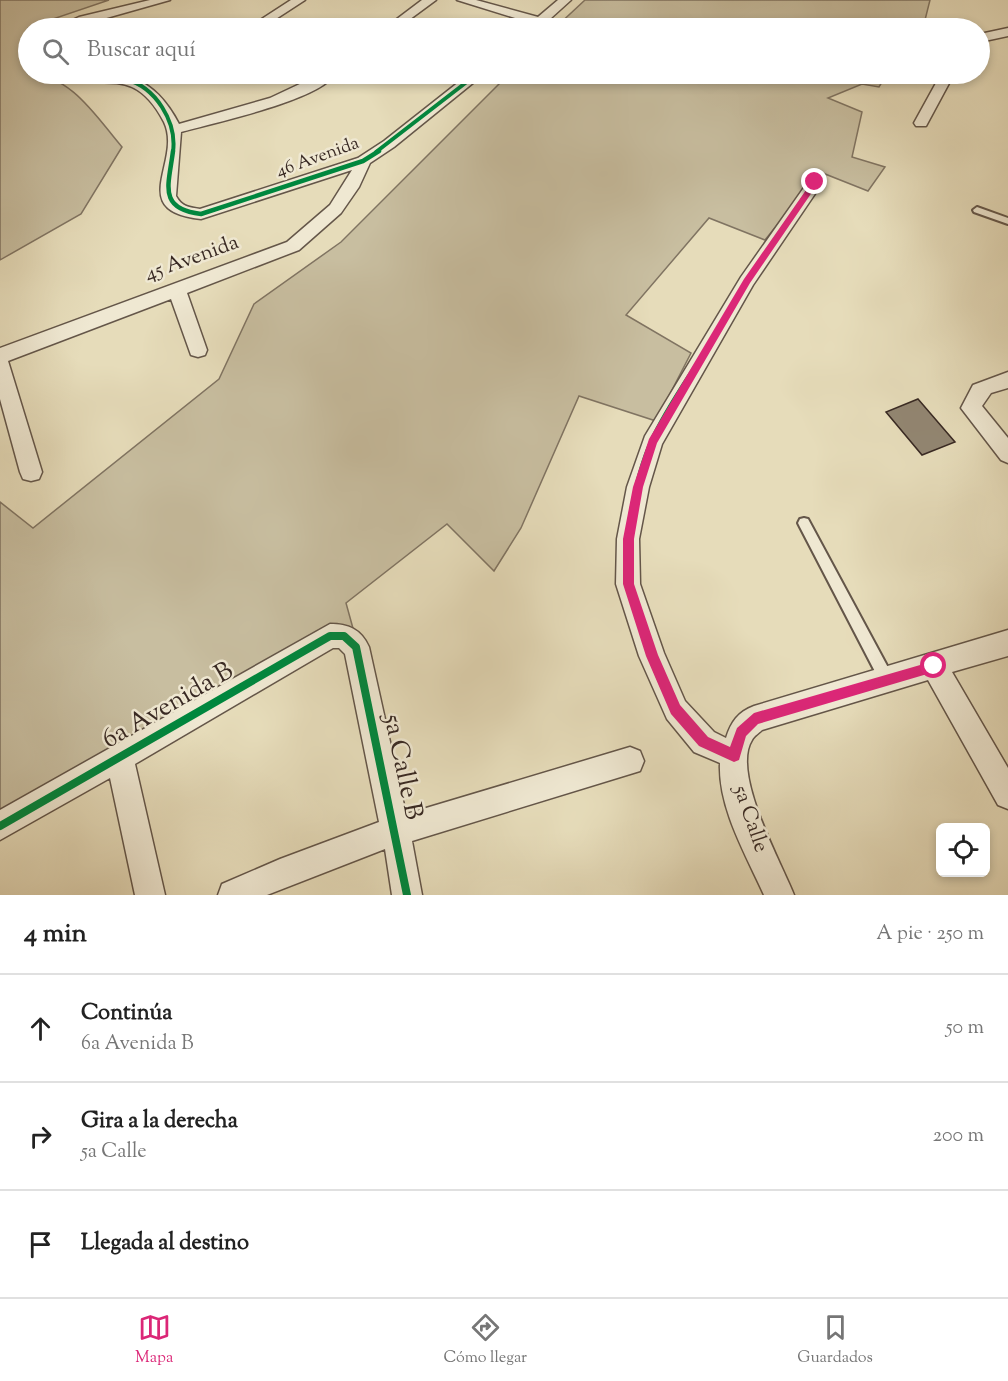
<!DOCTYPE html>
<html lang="es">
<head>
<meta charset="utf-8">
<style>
  :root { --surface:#fff; --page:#f6f6f6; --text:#222; --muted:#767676; --line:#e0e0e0; --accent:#db2777 }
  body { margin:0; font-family:"Sorts Mill Goudy",serif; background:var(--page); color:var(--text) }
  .controls { position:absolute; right:18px; bottom:18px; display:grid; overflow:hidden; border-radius:9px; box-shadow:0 3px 9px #0003 }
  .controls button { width:54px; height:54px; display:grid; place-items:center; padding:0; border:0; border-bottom:2px solid var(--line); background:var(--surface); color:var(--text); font:30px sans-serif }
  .stop { position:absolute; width:18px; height:18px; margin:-14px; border:4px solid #db2777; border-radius:50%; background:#fff }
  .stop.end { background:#db2777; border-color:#fff; box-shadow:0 2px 6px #0008 }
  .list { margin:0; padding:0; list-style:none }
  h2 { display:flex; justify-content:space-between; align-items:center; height:78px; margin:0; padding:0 24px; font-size:26px }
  h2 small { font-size:20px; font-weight:400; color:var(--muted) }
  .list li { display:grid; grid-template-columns:39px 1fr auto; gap:18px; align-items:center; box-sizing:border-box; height:108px; padding:0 24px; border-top:2px solid var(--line) }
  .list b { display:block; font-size:22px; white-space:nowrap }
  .list p { margin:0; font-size:20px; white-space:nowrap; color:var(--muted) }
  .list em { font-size:20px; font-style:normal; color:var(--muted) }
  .icon { flex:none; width:33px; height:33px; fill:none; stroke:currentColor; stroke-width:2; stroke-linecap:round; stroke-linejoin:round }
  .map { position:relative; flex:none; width:1008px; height:895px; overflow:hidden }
  .search { position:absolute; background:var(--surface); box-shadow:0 3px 9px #0003; left:18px; right:18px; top:18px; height:66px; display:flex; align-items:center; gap:15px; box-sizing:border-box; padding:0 21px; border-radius:33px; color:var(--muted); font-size:22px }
  .sheet { height:402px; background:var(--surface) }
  nav { display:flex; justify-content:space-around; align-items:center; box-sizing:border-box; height:84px; border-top:2px solid var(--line); background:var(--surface); font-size:16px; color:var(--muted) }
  nav a { display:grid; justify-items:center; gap:3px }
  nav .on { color:var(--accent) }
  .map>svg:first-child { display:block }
  .green { fill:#c8bea0; stroke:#807462; stroke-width:1.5 }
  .building { fill:#928672; stroke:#382923; stroke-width:1.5 }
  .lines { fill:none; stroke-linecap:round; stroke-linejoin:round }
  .lane-casing { stroke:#645649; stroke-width:4 }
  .street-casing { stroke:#645649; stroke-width:3 }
  .lane { fill:#efe8d2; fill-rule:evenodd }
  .street { fill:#efe8d2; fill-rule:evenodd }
  .cycleway-far3-casing { stroke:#efe8d2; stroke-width:6 }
  .cycleway-far2-casing { stroke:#efe8d2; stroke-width:8 }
  .cycleway-far1-casing { stroke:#efe8d2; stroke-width:10 }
  .cycleway-casing { stroke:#efe8d2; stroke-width:11 }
  .cycleway-far3 { stroke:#00873e; stroke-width:4 }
  .cycleway-far2 { stroke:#00873e; stroke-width:4.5 }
  .cycleway-far1 { stroke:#00873e; stroke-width:6 }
  .cycleway { stroke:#00873e; stroke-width:8 }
  .route { fill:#db2777 }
  .labels { text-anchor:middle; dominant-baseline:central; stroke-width:5; stroke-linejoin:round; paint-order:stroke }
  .far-street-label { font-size:18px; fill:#382923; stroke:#efe8d2 }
  .street-label { font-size:21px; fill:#382923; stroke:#efe8d2 }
  .near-street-label { font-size:26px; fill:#382923; stroke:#efe8d2 }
</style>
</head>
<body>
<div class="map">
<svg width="1008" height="895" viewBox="0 0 1008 895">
  <rect width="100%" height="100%" fill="#e6dcba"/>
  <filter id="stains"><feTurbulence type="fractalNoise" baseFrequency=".00333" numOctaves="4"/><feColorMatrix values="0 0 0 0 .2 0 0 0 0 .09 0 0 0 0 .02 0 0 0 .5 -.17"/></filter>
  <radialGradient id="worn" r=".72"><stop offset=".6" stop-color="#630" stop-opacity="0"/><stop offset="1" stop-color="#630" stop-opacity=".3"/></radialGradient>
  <path class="green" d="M0 0H109L38 24 36 28H28V46L23 61 28 64V74C71 74 97 118 122 147L81 214 0 260Z
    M585 0H930L923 28H555Z
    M509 74H887L879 87 862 84 828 98 862 112 852 157 885 167 868 191 820 172 765 240 709 218 626 315 691 353 656 421 579 396 521 528 494 571 447 524 346 603 354 632 0 832V502L33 528 219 379 254 304 341 242Z"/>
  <path class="building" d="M918 399 955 442 922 455 886 412Z"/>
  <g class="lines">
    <defs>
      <path id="lane" d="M977 207 1008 218V224L974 212 973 210Z
        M804 518 808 519 892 675 893 680 892 685 887 686 882 685 800 527 798 523 800 519Z"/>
      <path id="street" d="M150 0H170L71 28H55L79 17Z
        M291 0H305L262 28H248Z
        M422 0H436L398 28H385Z
        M457 0H476L538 17 558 0H571L540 28H527L531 23Z
        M1008 28V36L980 42V34Z
        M71 74C122 68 154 76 179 124L270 98 321 74H335C320 100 213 123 181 132L176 196C182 207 189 207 200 209L358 158 384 141 469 74H484L394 147 370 163 359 187 341 213 299 250 187 293 207 350 205 355 198 357 191 355 171 299 8 361 42 472 39 479 31 481 23 479 20 472 0 399V348L287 242 330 205 352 170 201 219C125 211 183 161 164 122 131 58 94 97 71 74Z
        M941 74H954L926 126H916L914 123Z
        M815 177 823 182 753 285 662 444 649 487 639 539 640 584 664 653 685 701 714 732 726 738C731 722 738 712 754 706L1008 630V656L952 672 1008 768V809L998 805 928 680 762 730C759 733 754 736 752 740 731 773 781 862 794 895H764C746 855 718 808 720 763L694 752 667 719 639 656 616 584 617 539 627 487 645 436 741 277 810 179Z
        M1008 372V388L991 393 982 406 1008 438V463L1001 460 961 408 973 385Z
        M330 624C348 624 361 629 369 647L406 814 630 747 640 751 644 761 640 771 412 841 422 895H392L385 849 267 895H218L222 884 280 859 379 822 345 654 339 648H333L135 764 165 895H135L110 778 0 840V810Z"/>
    </defs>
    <use href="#lane" class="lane-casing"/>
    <use href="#street" class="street-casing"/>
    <use href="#lane" class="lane"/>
    <use href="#street" class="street"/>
    <defs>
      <path id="cycleway-far3" d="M78 74C94 78 110 75 125 79 156 87 177 122 173 152
        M376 152 477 74"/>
      <path id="cycleway-far2" d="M173 151C169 184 157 209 201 214L363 161 379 151
        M710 344 747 281 815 182"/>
      <path id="cycleway-far1" d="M629 587C620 552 637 476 652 442 667 408 692 375 711 343"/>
      <path id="cycleway" d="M629 586C643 630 665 714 704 742 712 748 725 751 734 755
        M0 826 330 636H344L356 647 407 895"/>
    </defs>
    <use href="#cycleway-far3" class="cycleway-far3-casing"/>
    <use href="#cycleway-far2" class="cycleway-far2-casing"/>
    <use href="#cycleway-far1" class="cycleway-far1-casing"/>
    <use href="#cycleway" class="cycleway-casing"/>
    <use href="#cycleway-far3" class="cycleway-far3"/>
    <use href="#cycleway-far2" class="cycleway-far2"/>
    <use href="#cycleway-far1" class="cycleway-far1"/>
    <use href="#cycleway" class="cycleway"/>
  </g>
  <path class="route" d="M813 180 819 182 750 283 657 443 643 487 634 539V584L658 655 680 705 708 737 730 747 737 728 754 713 934 661 940 666 934 672 758 724 746 736 739 760 734 762 699 746 671 714 646 656 623 584V539L633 487 649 439 744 279Z"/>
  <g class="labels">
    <g class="far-street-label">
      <text transform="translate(318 158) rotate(-20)">46 Avenida</text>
    </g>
    <g class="street-label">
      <text transform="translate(192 259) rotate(-20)">45 Avenida</text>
      <text transform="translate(750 819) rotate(71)">5a Calle</text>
    </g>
    <g class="near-street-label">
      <text transform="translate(168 706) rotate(-30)">6a Avenida B</text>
      <text transform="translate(402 767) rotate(78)">5a Calle B</text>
    </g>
  </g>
  <rect width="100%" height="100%" filter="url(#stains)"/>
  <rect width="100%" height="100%" fill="url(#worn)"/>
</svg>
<div class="controls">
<button><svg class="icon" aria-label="locate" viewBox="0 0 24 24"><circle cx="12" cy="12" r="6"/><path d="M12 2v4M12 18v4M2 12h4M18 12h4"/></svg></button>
</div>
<div class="stop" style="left:934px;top:666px"></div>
<div class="stop end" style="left:815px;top:182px"></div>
<div class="search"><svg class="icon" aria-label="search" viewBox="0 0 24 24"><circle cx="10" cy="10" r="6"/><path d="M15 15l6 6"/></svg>Buscar aquí</div>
</div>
<section class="sheet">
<h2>4 min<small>A pie · 250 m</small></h2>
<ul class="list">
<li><svg class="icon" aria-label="ahead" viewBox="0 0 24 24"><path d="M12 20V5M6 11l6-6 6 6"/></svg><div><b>Continúa</b><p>6a Avenida B</p></div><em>50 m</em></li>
<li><svg class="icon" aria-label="right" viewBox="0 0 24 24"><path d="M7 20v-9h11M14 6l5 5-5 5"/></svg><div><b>Gira a la derecha</b><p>5a Calle</p></div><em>200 m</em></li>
<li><svg class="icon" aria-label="arrive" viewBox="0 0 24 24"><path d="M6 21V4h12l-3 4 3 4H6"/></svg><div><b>Llegada al destino</b></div></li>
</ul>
</section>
<nav>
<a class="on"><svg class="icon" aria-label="map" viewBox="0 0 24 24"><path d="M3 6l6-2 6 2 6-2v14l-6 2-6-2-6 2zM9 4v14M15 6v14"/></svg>Mapa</a>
<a><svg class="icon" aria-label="directions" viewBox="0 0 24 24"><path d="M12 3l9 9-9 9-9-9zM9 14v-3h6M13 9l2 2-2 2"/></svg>Cómo llegar</a>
<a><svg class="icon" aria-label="saved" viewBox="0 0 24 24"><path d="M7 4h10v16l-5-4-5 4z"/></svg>Guardados</a>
</nav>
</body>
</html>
